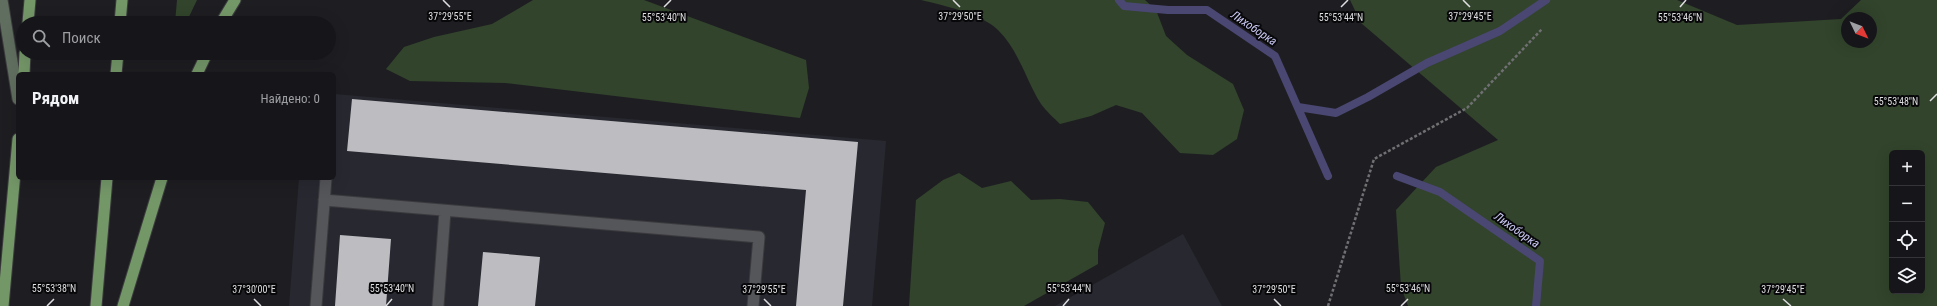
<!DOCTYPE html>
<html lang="ru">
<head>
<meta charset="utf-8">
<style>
  :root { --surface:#16161a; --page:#232327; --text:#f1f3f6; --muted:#9e9fa2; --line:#353539 }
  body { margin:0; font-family:"Roboto Condensed",sans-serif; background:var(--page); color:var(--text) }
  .controls { position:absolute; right:12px; bottom:12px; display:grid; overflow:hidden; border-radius:6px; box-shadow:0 4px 16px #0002 }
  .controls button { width:36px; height:36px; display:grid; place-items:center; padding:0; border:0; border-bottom:1px solid var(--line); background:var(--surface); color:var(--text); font:20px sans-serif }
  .compass { position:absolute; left:1841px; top:12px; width:36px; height:36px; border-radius:50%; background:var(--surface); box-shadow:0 4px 16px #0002; rotate:133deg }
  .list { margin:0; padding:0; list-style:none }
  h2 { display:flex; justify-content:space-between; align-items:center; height:52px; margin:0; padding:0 16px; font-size:17px }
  h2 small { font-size:13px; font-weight:400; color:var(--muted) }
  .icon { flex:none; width:22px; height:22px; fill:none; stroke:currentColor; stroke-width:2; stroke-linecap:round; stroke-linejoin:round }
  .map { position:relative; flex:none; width:1937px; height:306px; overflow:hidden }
  .search { position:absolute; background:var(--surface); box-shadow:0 4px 16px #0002; left:16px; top:16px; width:320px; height:44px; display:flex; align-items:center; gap:10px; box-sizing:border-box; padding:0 14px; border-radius:22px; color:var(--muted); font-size:15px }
  .panel { position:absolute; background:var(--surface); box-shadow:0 4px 16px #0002; left:16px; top:72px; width:320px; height:108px; border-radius:6px }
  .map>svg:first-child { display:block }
  .built { fill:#282831 }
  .green { fill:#32442c; fill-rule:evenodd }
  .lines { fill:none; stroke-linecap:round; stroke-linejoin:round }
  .stream { stroke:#4a4773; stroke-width:8 }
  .building { fill:#bcbcc1 }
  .service-casing { stroke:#3b3b3e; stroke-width:13 }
  .secondary-casing { stroke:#3b3b3e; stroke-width:13 }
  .trunk-casing { stroke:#3b3b3e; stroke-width:13 }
  .path { stroke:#707073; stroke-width:2.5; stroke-dasharray:3 2; stroke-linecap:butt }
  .service { stroke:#55565a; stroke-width:11 }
  .secondary { stroke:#606e5f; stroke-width:11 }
  .trunk { stroke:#749768; stroke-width:11 }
  .ticks { fill:none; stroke:#dedee0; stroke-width:1.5 }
  .labels { text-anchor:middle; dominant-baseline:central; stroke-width:4; stroke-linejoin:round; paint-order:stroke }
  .water-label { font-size:12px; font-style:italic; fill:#cccbf7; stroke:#08080a }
  .ticks-label { font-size:10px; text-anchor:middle; fill:#dedee0; stroke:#08080a; stroke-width:4; stroke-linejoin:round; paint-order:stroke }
</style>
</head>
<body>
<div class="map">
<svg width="1937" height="306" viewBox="0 0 1937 306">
  <rect width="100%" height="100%" fill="#1e1e22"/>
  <path class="built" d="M334 94 886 141 872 306H289L299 178H334Z
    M1183 234 1222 306H1055Z"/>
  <path class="green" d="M177 0H197L186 23H175Z
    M533 0H644L806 60 809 88 800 118 505 83 410 81 386 69 404 47 434 37 492 24Z
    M921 0H1145L1156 10 1166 36 1187 55 1233 84 1244 110 1237 139 1213 155 1180 153 1142 113 1116 105 1091 116 1060 124C1054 118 1046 111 1041 104 1026 80 1019 51 998 30 982 14 942 5 921 0Z
    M1350 0H1677L1737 25 1841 19 1861 0H1937V306H1408L1401 287 1396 210 1436 167 1498 140 1361 23ZM1847 18H1871V42H1847ZM1892 153H1922V291H1892Z
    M959 173 982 188 1011 181 1031 200 1060 199 1088 202 1105 223 1098 250V264L1024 306H909L916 200 943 180Z"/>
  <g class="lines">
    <path class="stream" d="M1119 0 1124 6 1168 10H1207L1275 56 1328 176
      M1298 107 1336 113 1368 97 1427 63 1500 31 1546 0
      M1397 176 1440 192 1540 261 1536 306"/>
  </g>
  <path class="building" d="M352 99 858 142 843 306H796L806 190 347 151Z
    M340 235 391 239 386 306H335Z
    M483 252 540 257 535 306H478Z"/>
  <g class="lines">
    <defs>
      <path id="service" d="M324 200 759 237 753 306
        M316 306 326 178
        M438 306 445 211"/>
      <path id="secondary" d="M2 0 18 99"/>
      <path id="trunk" d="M28 23 30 0
        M120 23 122 0
        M221 23 235 0
        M24 74 25 53
        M116 74 118 53
        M197 74 207 53
        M3 306 18 139
        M96 306 107 178
        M123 306 162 178"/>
    </defs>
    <use href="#service" class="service-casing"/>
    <use href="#secondary" class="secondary-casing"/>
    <use href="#trunk" class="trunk-casing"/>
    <path class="path" d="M1328 306 1374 159 1467 108 1542 29"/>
    <use href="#service" class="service"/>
    <use href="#secondary" class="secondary"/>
    <use href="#trunk" class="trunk"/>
  </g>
  <path class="ticks" d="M443 0 450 7M953 0 960 7M1463 0 1470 7M664 7 671 0M1341 7 1348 0M1680 7 1686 0M1930 101 1937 94M254 299 261 306M764 299 771 306M1274 299 1281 306M1783 299 1791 306M47 306 54 299M386 306 392 299M1063 306 1069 299M1401 306 1408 299"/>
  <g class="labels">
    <g class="water-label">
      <text transform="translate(1254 28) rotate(34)">Лихоборка</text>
      <text transform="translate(1517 230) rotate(35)">Лихоборка</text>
    </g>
  </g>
  <g class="ticks-label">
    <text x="450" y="20">37°29'55"E</text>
    <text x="960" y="20">37°29'50"E</text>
    <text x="1470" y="20">37°29'45"E</text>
    <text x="664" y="21">55°53'40"N</text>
    <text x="1341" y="21">55°53'44"N</text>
    <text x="1680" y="21">55°53'46"N</text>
    <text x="1896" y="105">55°53'48"N</text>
    <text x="54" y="292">55°53'38"N</text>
    <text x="392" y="292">55°53'40"N</text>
    <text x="1069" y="292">55°53'44"N</text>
    <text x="1408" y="292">55°53'46"N</text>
    <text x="254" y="293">37°30'00"E</text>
    <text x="764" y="293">37°29'55"E</text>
    <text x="1274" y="293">37°29'50"E</text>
    <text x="1783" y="293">37°29'45"E</text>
  </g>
</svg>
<div class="controls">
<button>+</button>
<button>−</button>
<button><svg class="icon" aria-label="locate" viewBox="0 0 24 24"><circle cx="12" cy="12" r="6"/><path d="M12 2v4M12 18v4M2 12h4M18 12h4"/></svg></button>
<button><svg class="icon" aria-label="layers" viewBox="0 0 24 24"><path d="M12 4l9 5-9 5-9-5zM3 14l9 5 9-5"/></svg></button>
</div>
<svg class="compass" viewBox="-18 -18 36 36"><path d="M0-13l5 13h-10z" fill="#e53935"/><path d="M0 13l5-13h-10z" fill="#9e9fa2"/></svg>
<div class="search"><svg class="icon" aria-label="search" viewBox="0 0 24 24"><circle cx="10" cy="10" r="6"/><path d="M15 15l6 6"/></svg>Поиск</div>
<section class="panel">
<h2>Рядом<small>Найдено: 0</small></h2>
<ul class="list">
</ul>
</section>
</div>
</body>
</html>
